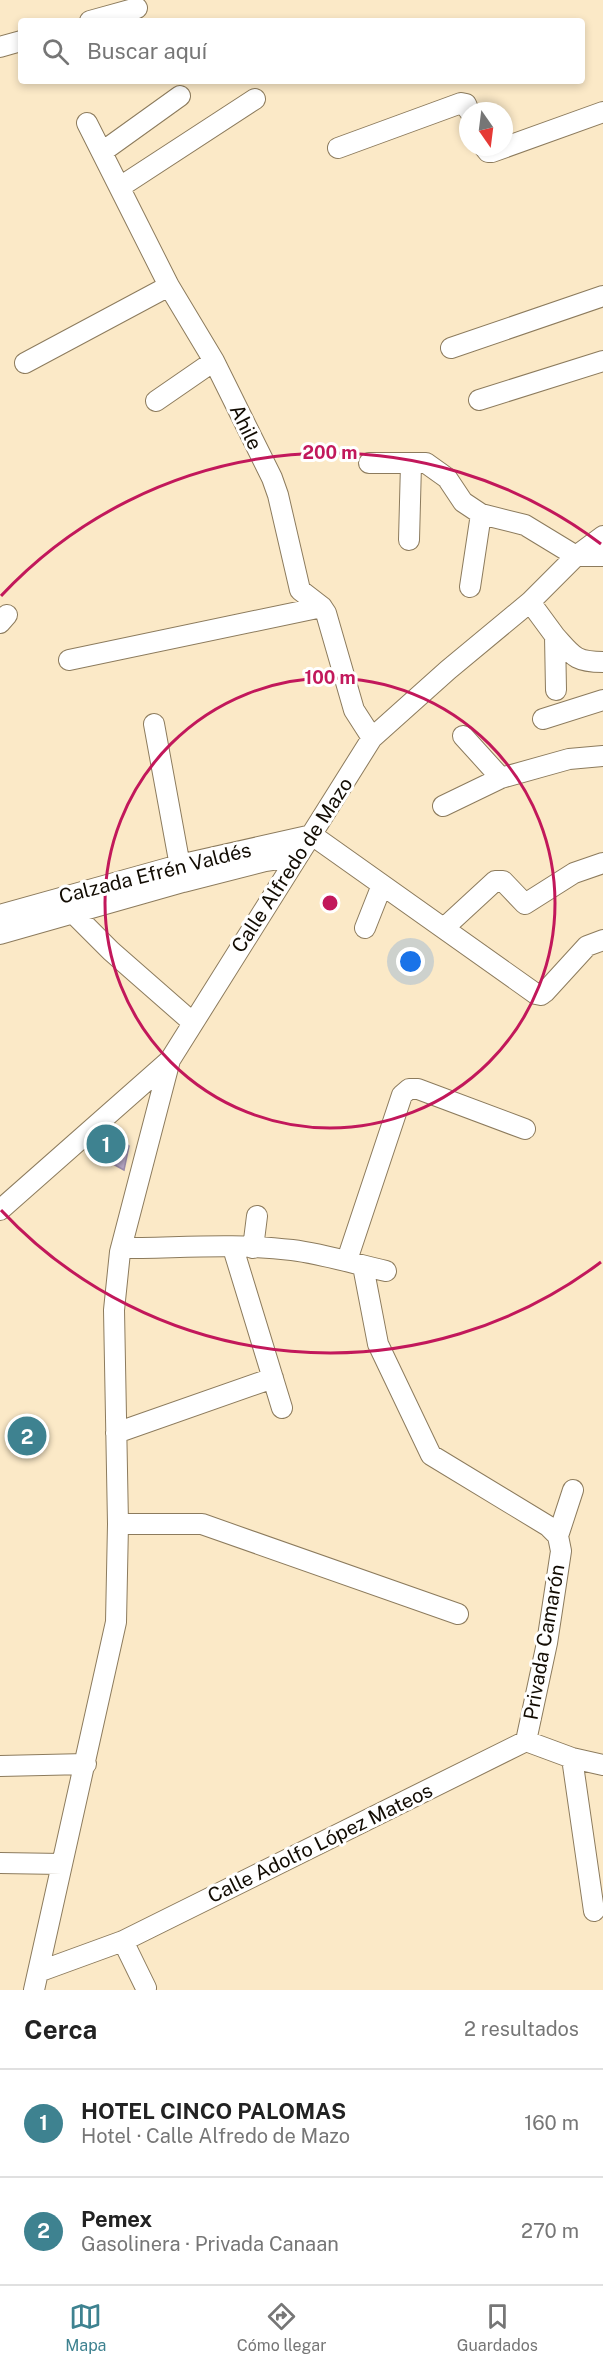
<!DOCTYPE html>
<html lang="es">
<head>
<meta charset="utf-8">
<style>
  :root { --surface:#fff; --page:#f6f6f6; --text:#222; --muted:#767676; --line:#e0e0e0; --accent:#3e8290 }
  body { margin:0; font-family:"Public Sans",sans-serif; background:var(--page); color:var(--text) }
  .compass { position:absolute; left:459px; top:102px; width:54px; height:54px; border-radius:50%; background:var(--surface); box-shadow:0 3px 9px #0003; rotate:166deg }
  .you { position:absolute; left:411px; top:962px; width:21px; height:21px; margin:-15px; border:4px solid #fff; border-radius:50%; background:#1a73e8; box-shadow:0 0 0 9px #1a73e833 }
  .badge { display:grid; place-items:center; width:39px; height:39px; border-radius:50%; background:var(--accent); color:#fff; font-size:20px; font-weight:700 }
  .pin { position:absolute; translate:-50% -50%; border:3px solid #fff; box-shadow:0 2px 6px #0006 }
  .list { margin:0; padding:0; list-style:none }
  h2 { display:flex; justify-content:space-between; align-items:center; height:78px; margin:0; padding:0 24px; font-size:26px }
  h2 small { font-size:20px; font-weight:400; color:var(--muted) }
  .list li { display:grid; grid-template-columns:39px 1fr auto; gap:18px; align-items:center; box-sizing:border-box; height:108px; padding:0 24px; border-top:2px solid var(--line) }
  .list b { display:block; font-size:22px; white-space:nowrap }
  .list p { margin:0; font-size:20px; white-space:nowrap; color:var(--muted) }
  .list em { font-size:20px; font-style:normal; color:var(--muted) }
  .icon { flex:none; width:33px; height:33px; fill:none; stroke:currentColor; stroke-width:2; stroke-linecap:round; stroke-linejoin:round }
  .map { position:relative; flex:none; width:603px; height:1990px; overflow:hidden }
  .search { position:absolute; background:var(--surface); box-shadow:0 3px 9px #0003; left:18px; right:18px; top:18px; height:66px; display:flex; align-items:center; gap:15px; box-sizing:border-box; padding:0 21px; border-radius:6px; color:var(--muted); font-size:22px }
  .sheet { height:294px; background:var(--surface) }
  nav { display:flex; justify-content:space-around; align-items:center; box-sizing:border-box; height:84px; border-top:2px solid var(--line); background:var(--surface); font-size:16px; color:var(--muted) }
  nav a { display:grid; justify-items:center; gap:3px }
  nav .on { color:var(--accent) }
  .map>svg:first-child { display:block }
  .building { fill:#b6a6c5; stroke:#9c8caa; stroke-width:1.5 }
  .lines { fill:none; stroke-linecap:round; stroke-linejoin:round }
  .minor-casing { stroke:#8c7b5d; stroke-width:22 }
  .minor { stroke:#fff; stroke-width:20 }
  .ring { fill:none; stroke:#c2185b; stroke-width:3 }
  .labels { text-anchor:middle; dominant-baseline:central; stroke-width:6; stroke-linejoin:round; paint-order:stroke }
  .street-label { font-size:20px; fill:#120c03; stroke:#fff }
  .centre { fill:#c2185b; stroke:#fff; stroke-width:3 }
  .ring-label { font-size:18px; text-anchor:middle; font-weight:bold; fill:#c2185b; stroke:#fff; stroke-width:6; stroke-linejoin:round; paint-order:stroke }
</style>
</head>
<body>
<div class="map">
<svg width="603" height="1990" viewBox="0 0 603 1990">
  <rect width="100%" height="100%" fill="#fbe9c7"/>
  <path class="building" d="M110 1129 129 1146 124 1170 100 1157 89 1147Z"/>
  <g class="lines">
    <defs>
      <path id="minor" d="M90 21 137 8
        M0 47 21 41
        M87 123 169 286 214 361 272 478 278 495 300 590 322 607 326 613 354 710 372 738
        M484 147 488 152H492L603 112
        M338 148 461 103 466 104 469 111
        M102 152 180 96
        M120 187 255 99
        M451 348 603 296
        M25 363 169 286
        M479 400 603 361
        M156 401 214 361
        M369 463H426L447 478 463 502 481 514 525 525 576 556H603
        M409 540 411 464
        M470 587 481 514
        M530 602 555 636 556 690
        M0 623 7 615
        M555 636C573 656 575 662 603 662
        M69 660 322 607
        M543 719 603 700
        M154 724 182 877
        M463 736 501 778
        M443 806 501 778 569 759 603 756
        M312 835 536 994 541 995 545 992 587 946 603 940
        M73 913 111 951 192 1022
        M0 915 179 865 312 835
        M365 928 382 885
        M444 928 495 881H503L525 904 574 873 603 863
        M0 934 183 882 265 861 298 856
        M0 1210 170 1060 372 738 448 670 530 602 576 556 603 536
        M121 1248C178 1248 236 1243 292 1250 324 1254 355 1264 386 1271
        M233 1248 282 1408
        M253 1248 257 1216
        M347 1260 402 1095 409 1089H418L525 1129
        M363 1266 378 1344 431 1455 548 1526 558 1536 561 1551 547 1643 526 1741
        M116 1433 273 1378
        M118 1524H202L458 1614
        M558 1536 573 1490
        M572 1758 594 1911
        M0 1766 86 1764
        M0 1863 62 1864
        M123 1941 146 1988
        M38 1972 123 1941 526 1741 572 1758 603 1765
        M34 1990 116 1622 118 1524 114 1310 120 1252 170 1060"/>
    </defs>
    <use href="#minor" class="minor-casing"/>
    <use href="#minor" class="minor"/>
  </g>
  <g class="ring">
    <circle cx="330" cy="903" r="225"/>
    <path d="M601 1262A450 450 0 0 1 1 1210M1 596A450 450 0 0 1 601 544"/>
  </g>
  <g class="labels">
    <g class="street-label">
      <text transform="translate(246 427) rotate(64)">Ahile</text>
      <text transform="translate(292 865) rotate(-57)">Calle Alfredo de Mazo</text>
      <text transform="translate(155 873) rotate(-14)">Calzada Efrén Valdés</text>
      <text transform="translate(544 1642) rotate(-80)">Privada Camarón</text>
      <text transform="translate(320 1843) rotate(-26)">Calle Adolfo López Mateos</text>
    </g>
  </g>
  <circle cx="330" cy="903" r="9" class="centre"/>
  <g class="ring-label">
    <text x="330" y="459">200 m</text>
    <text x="330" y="684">100 m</text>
  </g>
</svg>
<svg class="compass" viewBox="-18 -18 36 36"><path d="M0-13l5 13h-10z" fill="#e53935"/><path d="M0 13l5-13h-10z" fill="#767676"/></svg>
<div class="you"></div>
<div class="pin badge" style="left:106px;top:1144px">1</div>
<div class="pin badge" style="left:27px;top:1436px">2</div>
<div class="search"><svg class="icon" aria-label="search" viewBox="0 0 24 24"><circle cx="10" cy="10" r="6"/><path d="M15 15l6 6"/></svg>Buscar aquí</div>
</div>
<section class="sheet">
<h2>Cerca<small>2 resultados</small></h2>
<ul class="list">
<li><span class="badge">1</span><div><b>HOTEL CINCO PALOMAS</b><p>Hotel · Calle Alfredo de Mazo</p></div><em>160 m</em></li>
<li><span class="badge">2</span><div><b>Pemex</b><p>Gasolinera · Privada Canaan</p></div><em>270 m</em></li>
</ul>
</section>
<nav>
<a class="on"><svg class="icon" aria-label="map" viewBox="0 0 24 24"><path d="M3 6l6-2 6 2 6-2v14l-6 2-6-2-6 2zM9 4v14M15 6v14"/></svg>Mapa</a>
<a><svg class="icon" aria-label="directions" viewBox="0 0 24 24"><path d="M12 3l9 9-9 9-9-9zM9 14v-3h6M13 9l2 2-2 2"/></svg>Cómo llegar</a>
<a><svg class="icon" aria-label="saved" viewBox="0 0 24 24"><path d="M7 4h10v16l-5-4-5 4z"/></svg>Guardados</a>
</nav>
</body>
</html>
